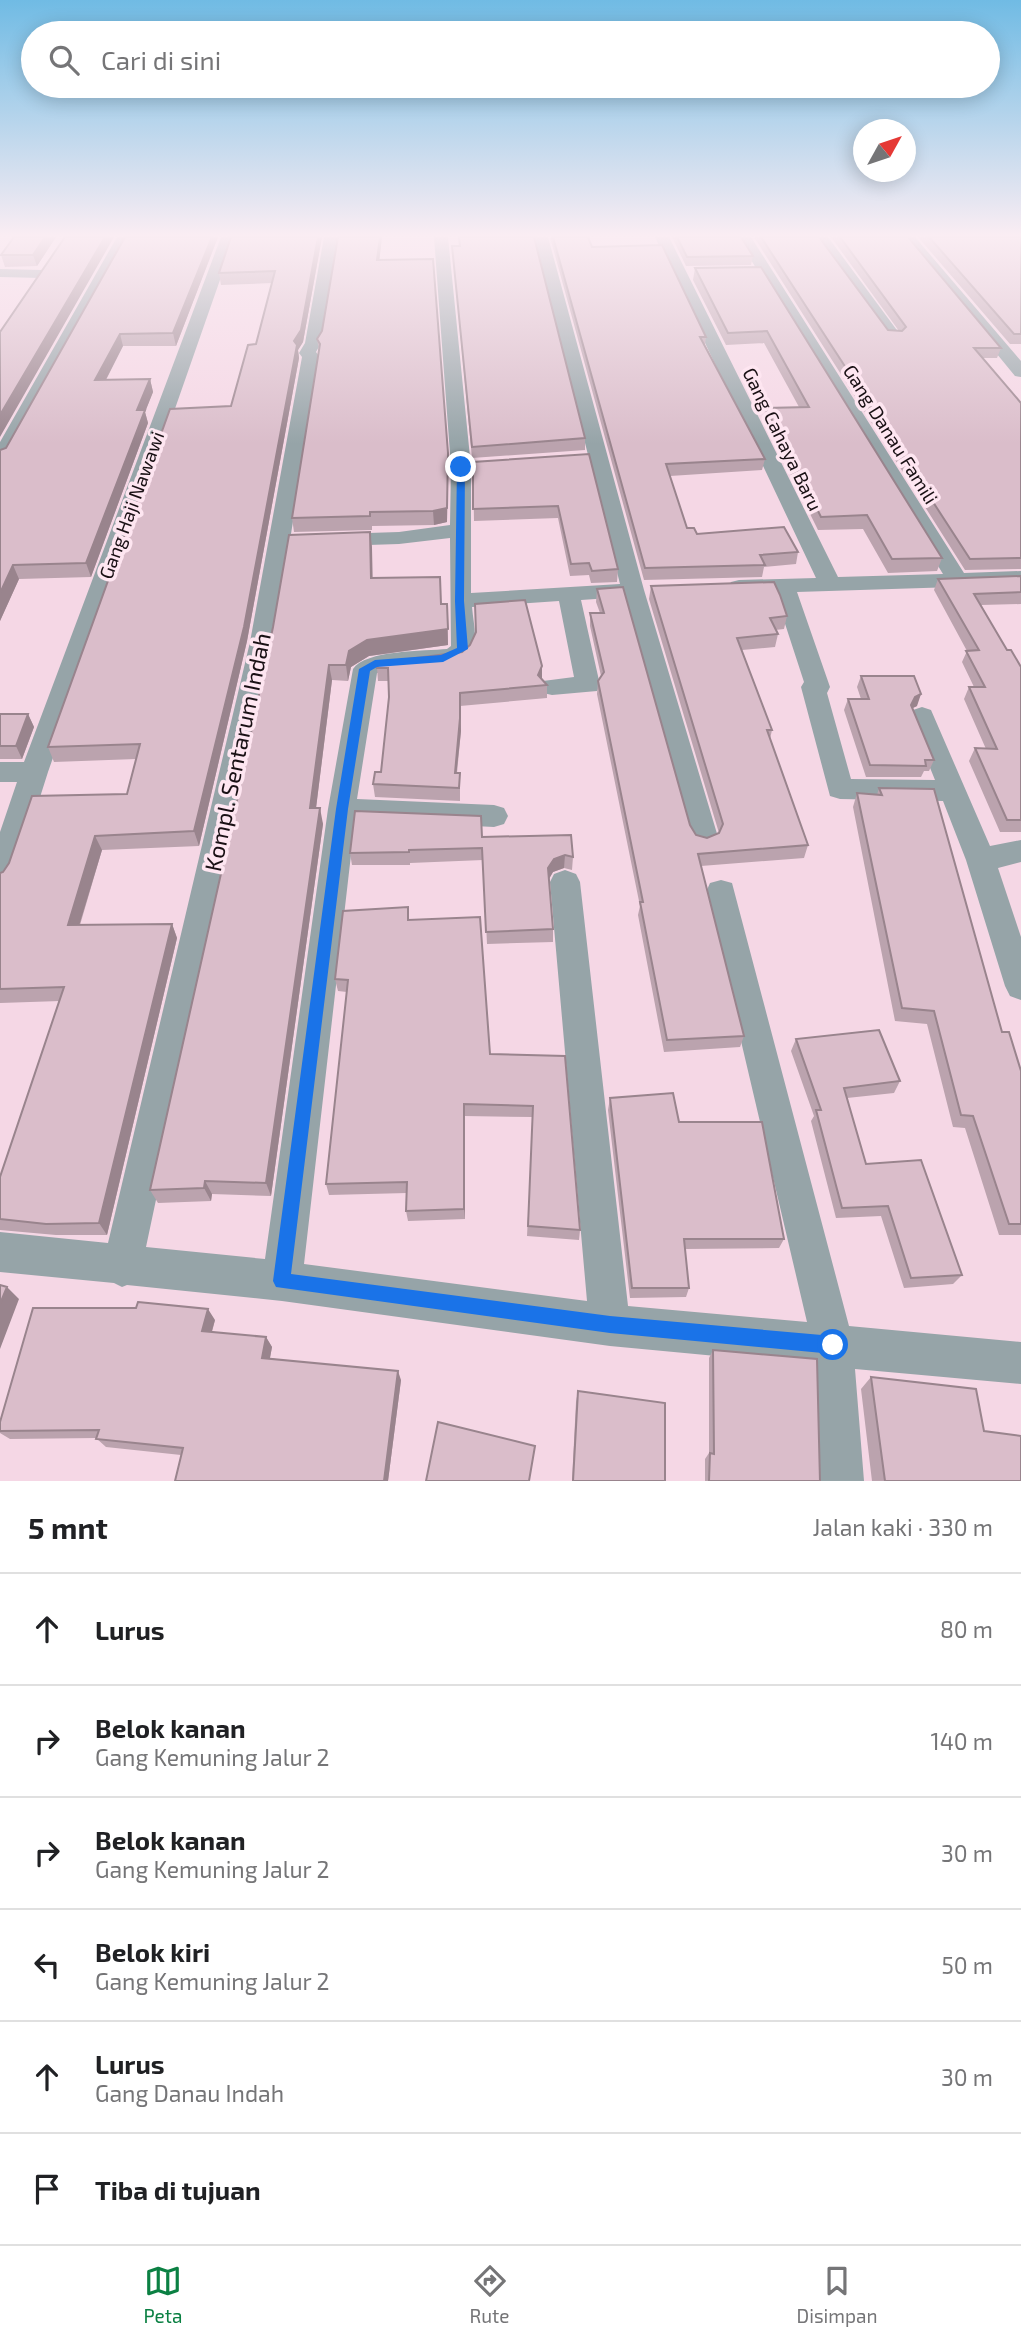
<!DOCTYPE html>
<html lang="id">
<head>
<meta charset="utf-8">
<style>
  :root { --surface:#fff; --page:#f2f2f2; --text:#202124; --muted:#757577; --line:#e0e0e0; --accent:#0b8043 }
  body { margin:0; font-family:"Exo 2",sans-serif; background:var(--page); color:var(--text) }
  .compass { position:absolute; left:853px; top:119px; width:63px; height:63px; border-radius:50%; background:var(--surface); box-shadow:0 4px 18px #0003; rotate:50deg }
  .stop { position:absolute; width:21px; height:21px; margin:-16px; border:5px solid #1a73e8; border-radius:50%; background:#fff }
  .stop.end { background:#1a73e8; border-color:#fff; box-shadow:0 2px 7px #0008 }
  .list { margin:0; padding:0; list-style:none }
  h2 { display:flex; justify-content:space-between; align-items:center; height:91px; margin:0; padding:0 28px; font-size:30px }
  h2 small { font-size:23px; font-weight:400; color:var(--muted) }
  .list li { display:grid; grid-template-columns:46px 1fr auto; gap:21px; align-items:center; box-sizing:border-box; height:112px; padding:0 28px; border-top:2px solid var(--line) }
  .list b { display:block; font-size:26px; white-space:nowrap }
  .list p { margin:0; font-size:23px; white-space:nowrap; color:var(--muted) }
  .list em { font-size:23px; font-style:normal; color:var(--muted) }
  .icon { flex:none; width:38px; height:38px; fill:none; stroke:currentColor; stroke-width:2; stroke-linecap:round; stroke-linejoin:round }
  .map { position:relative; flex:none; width:1021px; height:1481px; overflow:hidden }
  .search { position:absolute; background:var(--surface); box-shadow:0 4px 18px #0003; left:21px; right:21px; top:21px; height:77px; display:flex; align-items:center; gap:18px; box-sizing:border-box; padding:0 24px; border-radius:38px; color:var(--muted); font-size:26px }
  .sheet { height:763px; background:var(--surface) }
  nav { display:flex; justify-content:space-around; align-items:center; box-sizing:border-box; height:98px; border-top:2px solid var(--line); background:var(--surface); font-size:19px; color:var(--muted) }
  nav a { display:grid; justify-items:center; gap:4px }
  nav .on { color:var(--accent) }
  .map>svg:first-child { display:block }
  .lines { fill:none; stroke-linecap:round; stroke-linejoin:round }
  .minor { fill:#96a4a8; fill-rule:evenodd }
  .wall { fill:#bba3ae }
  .shaded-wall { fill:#99848d }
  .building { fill:#dabdca; stroke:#99848d; stroke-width:2 }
  .route { fill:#1a73e8 }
  .labels { text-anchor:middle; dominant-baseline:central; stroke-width:7; stroke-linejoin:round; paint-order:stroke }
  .far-street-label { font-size:19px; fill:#191014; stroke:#fee6f1 }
  .street-label { font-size:23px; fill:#191014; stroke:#fee6f1 }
</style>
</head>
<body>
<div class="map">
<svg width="1021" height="1481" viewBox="0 0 1021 1481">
  <rect width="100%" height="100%" fill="#f5d7e5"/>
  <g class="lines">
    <path class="minor" d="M117 237H131L10 459 0 465V442Z
      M221 237H235L48 772 15 876 10 884 0 888V832L17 782H0V762H24Z
      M324 237H338L321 343 316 352 319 356 274 642 146 1247 265 1259 328 809 353 669C365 650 425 651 447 649L451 646 450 538 399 544 337 546 330 544 326 540 330 536 337 534 399 532 450 525 451 467 434 237H448L471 467V593L620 584 534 237H548L644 590 718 837 714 845 704 848 694 845 690 837 624 597 581 600 600 685 597 691 552 695 543 693 540 687 543 681 574 677 559 601 472 607C474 630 481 646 462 662L377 673 357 799 494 805 504 808 508 816 504 824 494 827 355 820 304 1264 587 1301 550 882 554 874 565 870 576 874 580 882 628 1306 807 1322 706 892 710 883 721 880 732 883 849 1326 1021 1342V1384L855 1369 864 1481H818L813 1365 610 1346 282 1301 127 1285 122 1287 114 1283 0 1272V1232L108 1243 250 642 302 357 299 353 305 343Z
      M655 237H669L838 577 943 574 737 237H751L964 573 1021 571V585L797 592 830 687 827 693 851 779 935 780 909 716 913 710 922 707 931 710 990 846 1021 840V862L998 868 1021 937V1000L1010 996 1005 986 966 860 943 801 840 799 830 796 801 687 804 682 775 593 731 592 728 587 731 582 739 580 816 578Z
      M814 237H828L899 333 901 336 899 339H887Z
      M901 237H915L1021 361V377L1015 376Z
      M0 269 42 270 49 274 42 278 0 277Z"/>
  </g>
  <path class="wall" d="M14 237H56L37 266 5 267 1 255Z
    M125 237H218L176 346H123L106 380 150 379 153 392 145 412 148 423 91 577 19 579 0 621 6 448Z
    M322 237 303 342 298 350 299 358 247 641 199 846 102 850 80 925 172 924 177 938 107 1235H56L0 1230V1177L60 1001 0 1003V873L127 794 136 759 54 762 48 747 231 406 256 344 272 283 221 285 219 273Z
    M382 237 379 260 448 467 447 522 434 525 372 526V530L294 532 292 518 319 350 317 339Z
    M550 237H588L592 247 706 337 705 345 765 459 762 470 670 476 687 528 697 534 798 552 796 564 764 567 762 577 644 580Z
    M672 237H741L753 256 751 265 686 266Z
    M754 237H819L888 330 899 331 831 237H908L1001 348 997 358H983L1021 403V569L965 570Z
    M918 237H1021V344H1010Z
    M452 246 585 438V450L472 458Z
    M761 267 942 558 937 571 888 573 863 529 818 530 764 421 766 408 799 407 764 343 726 345 693 280 695 268Z
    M589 454 618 569 617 582 591 583 589 575 570 576 558 518 474 521 473 462Z
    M370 532 372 548V578L441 604H447L448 645 369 656 351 667 348 681 332 680 316 808 323 824 271 1196 212 1194 211 1201 158 1203 150 1190Z
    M1021 576V604L981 605 1007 650 1021 667V832H1000L969 761 975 748 986 749 964 699 969 687H974L962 662 967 651 934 590 938 579Z
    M651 586 787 616 784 629 775 630 778 634 775 647 742 650 772 730 770 739 808 845 804 858 701 866 744 1036 740 1047 664 1052 638 915 640 906 597 694 598 681 601 676 590 626V613H600L596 602 597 589 690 825 696 835 707 838 719 833 649 599Z
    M378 663 542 679 547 685V698L460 706 461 731 457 773H460V801L375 797 373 784 381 772 389 697 388 681H378L377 668Z
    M861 676 917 706 912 708 934 760 929 771H924L921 777H866L844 710 848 699H861L857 687Z
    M0 714H28L34 727 22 759H0Z
    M879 788 1002 1032 1021 1071V1235H999L965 1128 953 1127 927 1024 895 1021 853 807 857 793 877 795Z
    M482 837 573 857 572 870 564 868 553 872 549 878 553 929V942L487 944 483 860 410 863V865H352L350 853Z
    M410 920 490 1054 565 1056 580 1230 579 1240 527 1236 533 1117 464 1116 465 1219 408 1221 406 1211 407 1193 329 1195 326 1184 347 992 338 991 335 979Z
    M796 1039 900 1081 894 1093 847 1098 866 1164 962 1275 953 1284 904 1288 881 1216 836 1218 811 1121 814 1116 791 1051Z
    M610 1098 679 1122 784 1239 779 1248 685 1249 689 1288 686 1297 630 1298 608 1110Z
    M215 1320 212 1332 266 1337 272 1347 270 1358 401 1380 388 1481H175L181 1455 106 1447 96 1438 10 1439 0 1433V1431Z
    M713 1350 820 1481H705V1459L709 1453V1358Z
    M871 1377 984 1431 1021 1481H872L861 1389Z
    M578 1391 665 1481H572L576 1402Z"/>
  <path class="shaded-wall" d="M45 237H56L37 266 33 255Z
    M105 237H114L0 437V415Z
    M212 237H218L176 346 173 333Z
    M318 237H322L303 342 298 350 299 358 247 641 199 846 194 831 294 341Z
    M380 237H382L378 272 377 260Z
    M120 334 123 346 99 393 95 380Z
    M150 379 153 392 145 412 148 423 91 577 86 563 137 410Z
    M448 453 447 522 434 525 433 511Z
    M370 532 372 548 373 594 371 578Z
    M13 565 19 579 0 621V593Z
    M447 604 448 645 369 656 351 667 348 681 346 665 349 651 367 640Z
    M329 665 332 680 314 824 310 808Z
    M542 666V679L538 675Z
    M460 693 461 731 455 786V773Z
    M921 694 917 706 911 709V705L915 697Z
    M28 714 34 727 22 759 16 746Z
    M320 808 323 824 271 1196 266 1183Z
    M95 836 102 850 75 939 68 925Z
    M565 855 564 868 553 872 548 881V868L554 859Z
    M172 924 177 938 107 1235 99 1223Z
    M464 1104V1116L465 1219 464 1209Z
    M205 1181 212 1194 211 1201 204 1188Z
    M7 1287 19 1299 0 1349V1304Z
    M208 1309 215 1320 209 1341 202 1331Z
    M266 1337 272 1347 268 1368 262 1358Z
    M398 1371 401 1380 388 1481H384Z"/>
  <path class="building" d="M14 237H45L33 255H1Z
    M65 237H105L0 415V332Z
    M125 237H212L173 333 120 334 95 380 150 379 137 410H145L86 563 13 565 0 593V450L6 448Z
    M231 237H318L301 330 294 341 297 345 244 627 194 831 95 836 68 925 172 924 99 1223 46 1224 0 1219V1177L64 987 0 989V873L3 872 9 863 32 796 127 794 140 744 48 747 170 409 231 406 248 345 256 344 275 271 219 273Z
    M338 237H380L377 260 433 259 448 453 447 508 433 511 370 512V516L292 518 320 344 317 339 322 331Z
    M459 237H534L585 438 472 447 452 246H460Z
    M553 237H588L592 247 662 245 706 337H700L765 459 666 464 687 528H694L697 534 784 527 798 552 760 555 765 565 645 568Z
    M677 237H741L753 256 687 257Z
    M761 237H819L888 330 902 331 906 327 840 237H908L1001 348H974L1021 403V558L970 559Z
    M929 237H1021V334H1014Z
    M761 267 942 558 892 559 867 515 821 517 766 408 809 407 767 331 728 333 695 268Z
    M589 454 618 569 592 571 589 563 571 564 558 506 473 509V462Z
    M370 532 371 578 440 577 441 604H447L448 629 367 640 349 651 346 665H329L310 808H320L266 1183 205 1181 204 1188 150 1190 231 829 273 627 289 535Z
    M1021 576V592L974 594 1007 650H1011L1021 667V820H1007L975 748 997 749 969 687H985L966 651 979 650 938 579Z
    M774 582 780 595 787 616 770 618 778 634 737 638 772 730H767L808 845 698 854 744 1036 667 1040 640 902H643L598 681 604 672 590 613H604L597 589 623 587 690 825 696 835 707 838 719 833 723 824 651 586Z
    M525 600 542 666 538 675 547 685 460 693V718L455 773H460L459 788 373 784 375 772H381L389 697 388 668H377L378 663 462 652 470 645 476 632 475 604Z
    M861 676H914L921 694 915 697 911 705 934 760H925L926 766 870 765 848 699H869Z
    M0 714H28L16 746H0Z
    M879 788 934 789 1002 1032H1009L1021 1071V1224H1009L973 1116 961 1115 934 1011 902 1008 857 793 882 795Z
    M355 811 481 816 482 837 571 835 573 857 565 855 554 859 548 868 553 929 486 932 482 848 409 850V852L350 853Z
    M408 907V920L480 917 490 1054 565 1056 580 1230 528 1226 533 1106 464 1104V1209L406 1211 407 1182 326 1184 348 980 335 979 343 911Z
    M879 1030 900 1081 844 1088 866 1164 921 1160 962 1275 911 1278 888 1206 842 1208 816 1110H821L796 1039Z
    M673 1093 679 1122H762L784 1239H684L689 1288H632L610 1098Z
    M0 1285 7 1287 0 1304Z
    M138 1302 208 1309 202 1331 266 1337 262 1358 398 1371 384 1481H175L183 1448 96 1439 99 1430 0 1431V1422L33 1308H136Z
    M713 1350 817 1359 820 1481H709L710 1453 714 1454Z
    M871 1377 976 1389 984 1431 1021 1436V1481H885Z
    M578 1391 665 1403V1481H573Z
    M438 1422 535 1446 529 1481H426Z"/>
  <linearGradient id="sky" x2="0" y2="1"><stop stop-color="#70bbe4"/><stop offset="0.53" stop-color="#faedf3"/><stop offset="1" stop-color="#faedf3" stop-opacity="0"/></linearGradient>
  <rect width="1021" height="444" fill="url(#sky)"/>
  <path class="route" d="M461 465 465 467 464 601 468 649 443 662 377 667 370 671 348 809 291 1274 610 1316 833 1336 840 1338 842 1345 840 1351 833 1354 610 1333 276 1287 273 1281 336 809 359 669 375 660 441 655 457 648 455 601 457 467Z"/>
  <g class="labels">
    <g class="far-street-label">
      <text transform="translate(891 434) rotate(58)">Gang Danau Famili</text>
      <text transform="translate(783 439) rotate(64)">Gang Cahaya Baru</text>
      <text transform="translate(131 505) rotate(-70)">Gang Haji Nawawi</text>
    </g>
    <g class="street-label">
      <text transform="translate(237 752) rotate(-78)">Kompl. Sentarum Indah</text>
    </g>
  </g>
</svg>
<svg class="compass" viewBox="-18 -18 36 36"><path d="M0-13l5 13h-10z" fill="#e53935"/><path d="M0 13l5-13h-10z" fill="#757577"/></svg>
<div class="stop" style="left:833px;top:1345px"></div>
<div class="stop end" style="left:461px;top:467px"></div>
<div class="search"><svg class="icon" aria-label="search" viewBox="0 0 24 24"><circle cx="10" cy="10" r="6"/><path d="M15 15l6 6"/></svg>Cari di sini</div>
</div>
<section class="sheet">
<h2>5 mnt<small>Jalan kaki · 330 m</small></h2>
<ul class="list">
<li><svg class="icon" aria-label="ahead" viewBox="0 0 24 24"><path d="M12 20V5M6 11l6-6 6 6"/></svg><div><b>Lurus</b></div><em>80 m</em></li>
<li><svg class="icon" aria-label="right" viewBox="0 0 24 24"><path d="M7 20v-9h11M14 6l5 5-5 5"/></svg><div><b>Belok kanan</b><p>Gang Kemuning Jalur 2</p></div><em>140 m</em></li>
<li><svg class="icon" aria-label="right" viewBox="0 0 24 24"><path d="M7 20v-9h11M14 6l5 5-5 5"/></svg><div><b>Belok kanan</b><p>Gang Kemuning Jalur 2</p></div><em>30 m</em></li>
<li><svg class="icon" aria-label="left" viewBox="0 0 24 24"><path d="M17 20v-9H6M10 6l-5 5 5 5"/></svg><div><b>Belok kiri</b><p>Gang Kemuning Jalur 2</p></div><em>50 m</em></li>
<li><svg class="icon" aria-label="ahead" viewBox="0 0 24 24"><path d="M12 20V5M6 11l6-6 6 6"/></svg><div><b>Lurus</b><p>Gang Danau Indah</p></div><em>30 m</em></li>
<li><svg class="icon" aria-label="arrive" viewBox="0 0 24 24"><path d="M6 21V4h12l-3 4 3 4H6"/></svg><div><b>Tiba di tujuan</b></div></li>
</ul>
</section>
<nav>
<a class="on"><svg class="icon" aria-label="map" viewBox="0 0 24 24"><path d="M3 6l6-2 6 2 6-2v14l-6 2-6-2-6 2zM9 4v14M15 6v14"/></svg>Peta</a>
<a><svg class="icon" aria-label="directions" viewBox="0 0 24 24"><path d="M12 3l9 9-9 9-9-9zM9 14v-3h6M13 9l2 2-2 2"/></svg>Rute</a>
<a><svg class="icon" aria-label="saved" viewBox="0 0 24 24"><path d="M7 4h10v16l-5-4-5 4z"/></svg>Disimpan</a>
</nav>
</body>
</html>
